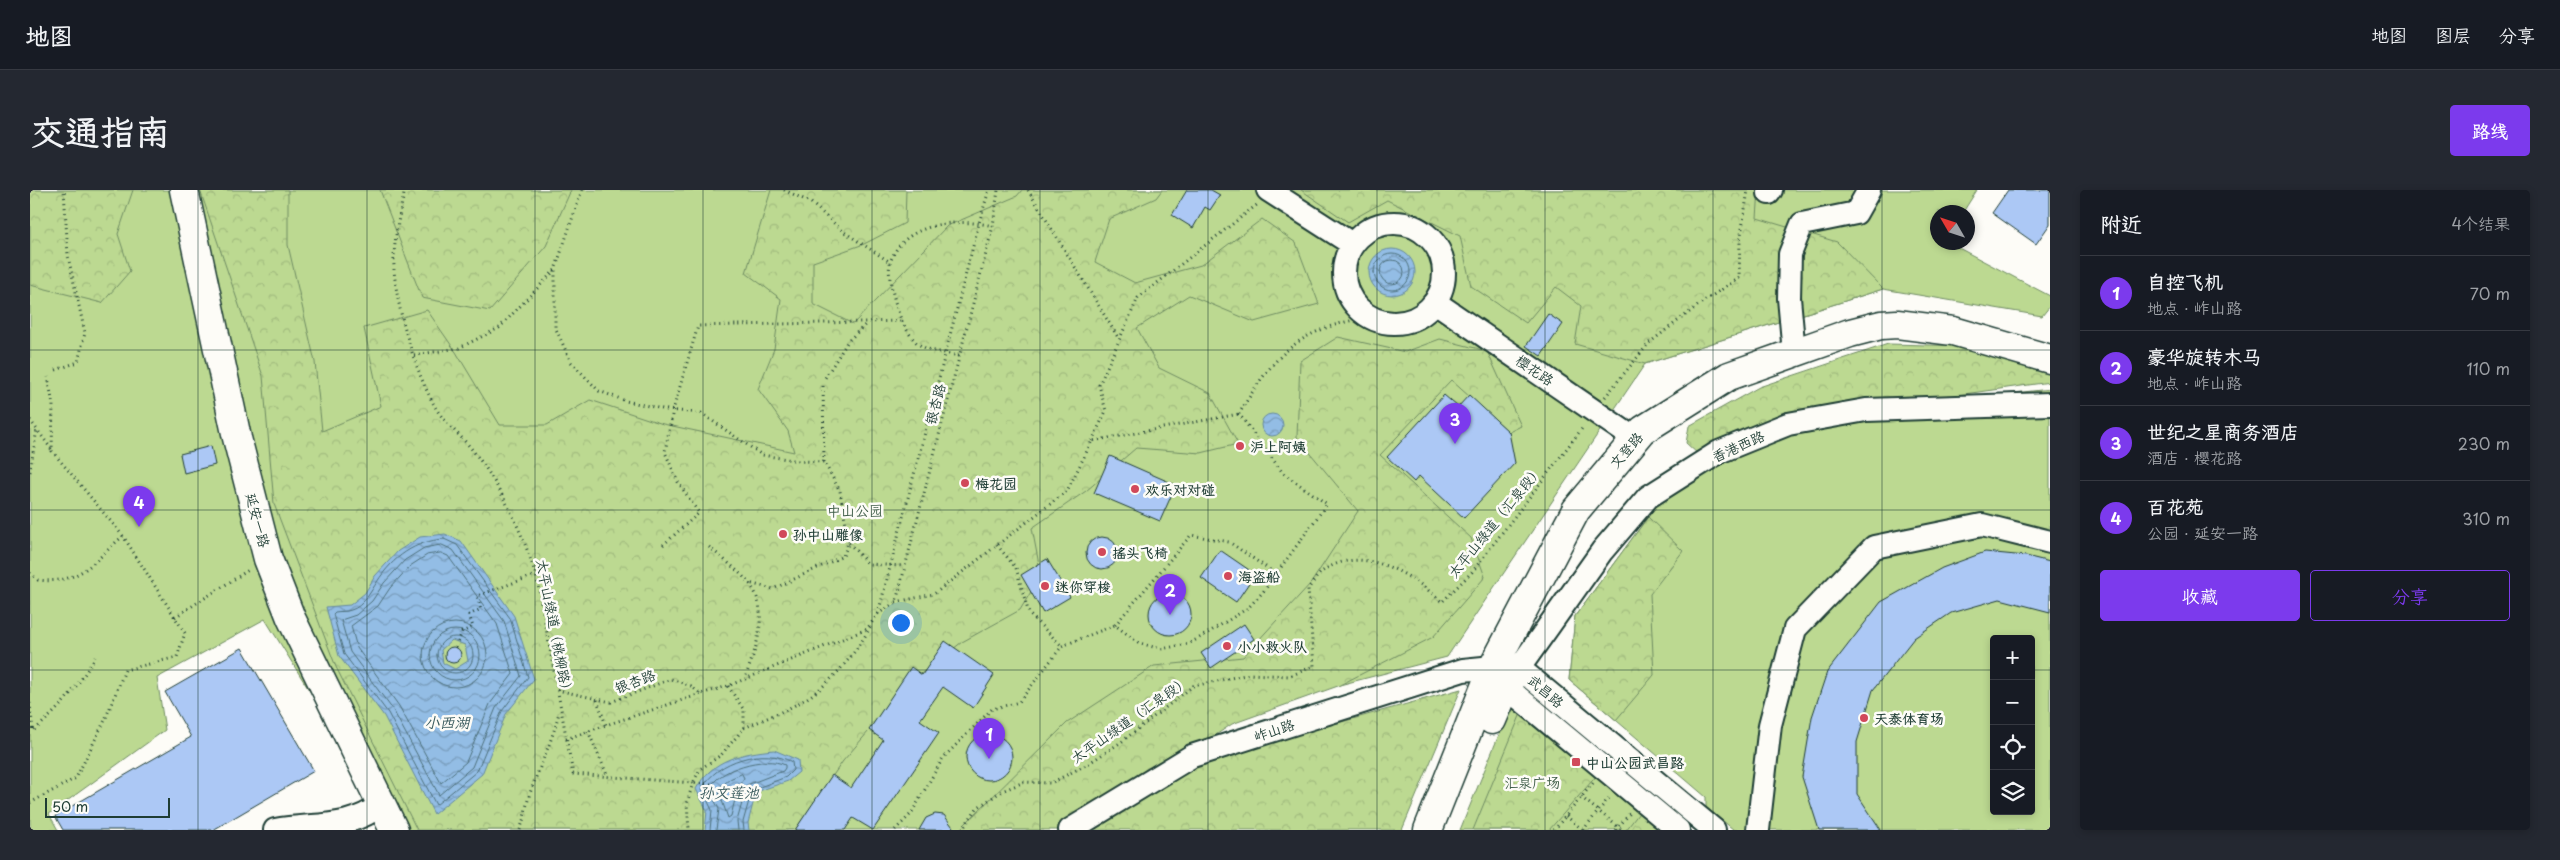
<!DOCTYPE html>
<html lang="zh">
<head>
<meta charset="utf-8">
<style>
  :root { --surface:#171b24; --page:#242831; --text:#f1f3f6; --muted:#9ea1a6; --line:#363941; --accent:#7c3aed }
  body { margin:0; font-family:"Playpen Sans","LXGW WenKai TC",sans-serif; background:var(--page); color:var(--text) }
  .controls { position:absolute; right:15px; bottom:15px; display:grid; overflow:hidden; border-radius:5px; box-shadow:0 2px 8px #0003 }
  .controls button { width:45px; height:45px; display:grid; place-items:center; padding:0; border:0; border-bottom:1px solid var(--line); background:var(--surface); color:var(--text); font:25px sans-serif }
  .compass { position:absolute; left:1900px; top:15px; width:45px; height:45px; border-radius:50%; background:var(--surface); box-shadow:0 2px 8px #0003; rotate:309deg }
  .scale { position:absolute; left:15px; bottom:12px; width:125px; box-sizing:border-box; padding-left:5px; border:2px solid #1f3d34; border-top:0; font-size:14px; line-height:18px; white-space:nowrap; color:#1f3d34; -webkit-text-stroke:4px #fdfcf7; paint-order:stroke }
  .you { position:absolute; left:870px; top:432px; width:18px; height:18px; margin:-12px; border:4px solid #fff; border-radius:50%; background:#1a73e8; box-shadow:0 0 0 8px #1a73e833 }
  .badge { display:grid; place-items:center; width:32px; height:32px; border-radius:50%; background:var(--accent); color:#fff; font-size:16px; font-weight:700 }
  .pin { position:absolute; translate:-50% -41px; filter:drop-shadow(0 1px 2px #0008) }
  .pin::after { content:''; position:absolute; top:26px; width:18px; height:15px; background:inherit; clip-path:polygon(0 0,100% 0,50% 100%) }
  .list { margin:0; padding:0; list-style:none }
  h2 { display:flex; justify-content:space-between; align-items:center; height:65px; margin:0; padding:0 20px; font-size:21px }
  h2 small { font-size:16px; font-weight:400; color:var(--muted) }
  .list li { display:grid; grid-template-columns:32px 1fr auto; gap:15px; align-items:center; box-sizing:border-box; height:75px; padding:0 20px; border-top:1px solid var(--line) }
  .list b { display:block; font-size:19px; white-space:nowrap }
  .list p { margin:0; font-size:16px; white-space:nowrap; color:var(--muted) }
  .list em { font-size:16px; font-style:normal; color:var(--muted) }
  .actions { display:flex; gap:10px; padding:15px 20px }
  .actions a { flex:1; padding:11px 0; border:1px solid var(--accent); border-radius:5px; text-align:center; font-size:18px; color:var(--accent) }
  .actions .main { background:var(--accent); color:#fff }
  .icon { flex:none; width:28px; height:28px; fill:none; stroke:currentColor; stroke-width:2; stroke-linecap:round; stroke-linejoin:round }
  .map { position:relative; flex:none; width:2020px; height:640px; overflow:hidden; border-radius:5px }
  header { display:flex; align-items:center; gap:30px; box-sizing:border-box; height:70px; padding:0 25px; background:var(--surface); border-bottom:1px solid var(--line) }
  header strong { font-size:24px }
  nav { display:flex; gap:28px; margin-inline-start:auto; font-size:18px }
  .intro { display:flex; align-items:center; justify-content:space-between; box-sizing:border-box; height:120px; padding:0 30px }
  h1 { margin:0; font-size:35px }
  .button { padding:12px 22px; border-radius:5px; background:var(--accent); color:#fff; font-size:18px; font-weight:700 }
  main { display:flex; gap:30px; padding:0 30px }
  aside { flex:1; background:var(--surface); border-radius:5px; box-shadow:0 2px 8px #0003 }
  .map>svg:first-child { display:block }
  .green { fill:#bcd991; stroke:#6e8b62; fill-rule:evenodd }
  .forest { fill:url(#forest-crowns); stroke:#6e8b62 }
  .water { fill:url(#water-waves); stroke:#658a9e; fill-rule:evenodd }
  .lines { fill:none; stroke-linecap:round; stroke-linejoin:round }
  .shore { stroke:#4d707b; stroke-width:1 }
  .building { fill:#acc8f5; stroke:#1f3d34 }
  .minor-casing { stroke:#1f3d34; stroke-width:26 }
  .major-casing { stroke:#1f3d34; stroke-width:31 }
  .path { stroke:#1f3d34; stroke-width:3; stroke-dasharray:1 4; stroke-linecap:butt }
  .minor { stroke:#fdfcf7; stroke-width:22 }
  .major { stroke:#fdfcf7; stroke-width:28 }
  .grid { fill:none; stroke:#1f3d34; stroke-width:1; stroke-opacity:0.55 }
  .poi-dot { fill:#d1495b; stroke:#fdfcf7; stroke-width:2 }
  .labels { text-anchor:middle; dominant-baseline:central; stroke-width:5; stroke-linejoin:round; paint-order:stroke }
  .street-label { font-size:14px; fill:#1f3d34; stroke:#fdfcf7 }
  .poi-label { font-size:14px; font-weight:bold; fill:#1f3d34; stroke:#fdfcf7; text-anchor:start }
  .park-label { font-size:14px; fill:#3e5c47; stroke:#fdfcf7 }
  .water-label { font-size:15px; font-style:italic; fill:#3c5d60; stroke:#fdfcf7 }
</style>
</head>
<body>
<header>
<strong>地图</strong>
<nav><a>地图</a><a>图层</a><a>分享</a></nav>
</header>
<div class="intro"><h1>交通指南</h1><a class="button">路线</a></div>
<main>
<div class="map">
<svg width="2020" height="640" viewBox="0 0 2020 640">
  <defs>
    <pattern id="forest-crowns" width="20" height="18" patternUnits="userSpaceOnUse" patternTransform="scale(1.25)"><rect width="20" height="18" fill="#bcd991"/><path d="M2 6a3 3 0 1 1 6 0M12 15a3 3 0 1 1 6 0" fill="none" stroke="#a1bb7e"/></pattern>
    <pattern id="water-waves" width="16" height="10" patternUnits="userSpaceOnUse" patternTransform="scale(1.25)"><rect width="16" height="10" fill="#93bde5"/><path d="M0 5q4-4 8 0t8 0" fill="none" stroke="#779bba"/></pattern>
  </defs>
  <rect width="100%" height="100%" fill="#fdfcf7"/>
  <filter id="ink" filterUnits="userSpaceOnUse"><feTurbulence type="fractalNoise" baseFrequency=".02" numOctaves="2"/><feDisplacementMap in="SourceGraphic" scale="10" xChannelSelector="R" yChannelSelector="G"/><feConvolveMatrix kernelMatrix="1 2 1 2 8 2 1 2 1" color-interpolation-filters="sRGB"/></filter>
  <g filter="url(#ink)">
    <path class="green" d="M0 0H1947L1933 22H1908V52L1919 53 2020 106V116L2012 126 1853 99 1615 174 1417 467 1137 540 1014 640H366L235 429 127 488 135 540 19 624 28 640H0Z
      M2020 199V640H1704L1676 617V607L1539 490 1545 426 1632 308 1724 255 1887 214ZM1964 449H2001V621H1964Z
      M1482 513 1636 640H1430Z"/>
    <path class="forest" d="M0 0H103L88 44 100 81 72 113 0 95Z
      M170 0H258V55L285 172 292 241 351 216 334 138 397 120 426 162 470 235H517L560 210 633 234 764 262 758 241 728 199 744 159 751 109 716 83 741 0H876L875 33 834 54 783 72V114L823 134 917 36 987 6 992 0H1132L1126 8 1079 29 1065 72 1105 93 1171 75 1232 29 1266 53 1289 114 1224 132 1159 105 1107 138 1129 178 1180 203 1208 254 1171 263 1106 258 1056 301 1002 338 1011 385 990 420 932 452 883 490 813 571 765 640H387L306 477 244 314 233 186Z
      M350 0H541L516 56 460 121 392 108Z
      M1271 0H1729L1727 28 1807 52 1853 99 1615 174 1545 154 1551 116 1526 97 1496 133 1441 96 1430 46 1357 10 1318 32Z
      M1308 147 1375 162 1410 149 1457 161 1491 236 1479 242 1421 190 1350 265 1441 348 1455 387 1403 447 1308 496 1202 534 1100 603 1040 640H929L1037 533 1124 476 1213 467 1281 393 1328 321 1267 247 1270 171Z
      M1858 154 1940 156 2020 179V192L1755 229 1669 265 1656 253 1659 236 1729 197Z
      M1618 327 1653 361 1620 404 1624 485 1586 530 1539 490 1545 426Z
      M1431 499 1372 640H1054L1163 573Z
      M1492 521 1569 583 1519 640H1443Z
      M1612 619 1636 640H1596Z"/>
    <path class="water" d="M1339 82a23 23 0 1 1 46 0a23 23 0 1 1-46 0Z
      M1231 235a11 11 0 1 1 22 0a11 11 0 1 1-22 0Z
      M415 344 431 351 484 426 504 489 476 524 452 584 404 624 354 526 309 466 296 417 320 415 335 403 345 386 368 361 390 347ZM422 450 435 455 438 471 425 479 413 473 411 460Z
      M744 560 768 570 769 582 758 591 726 602 718 633 719 640H675L677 621 666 599C682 569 712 563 744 560Z"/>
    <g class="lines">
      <path class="shore" d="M1344 82a18 18 0 1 1 36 0a18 18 0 1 1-36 0Z
        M1350 82a12 12 0 1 1 24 0a12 12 0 1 1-24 0Z
        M414 349 427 355 480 428 498 487 472 521 447 581 406 615 358 523 314 464 303 424 305 422C310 421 316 422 321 420 333 417 341 401 347 392 363 367 385 351 414 349Z
        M412 355 423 360 474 431 491 486 466 518 442 577 409 605 363 520 320 462 311 430 326 425 342 411 354 393 375 370 394 358Z
        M411 363 418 366 467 434 483 484 460 514 436 572 411 593 369 516 327 458 321 436 348 416 360 398 380 376 397 365Z
        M393 465a32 32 0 1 1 64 0a32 32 0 1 1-64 0Z
        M400 465a25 25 0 1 1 50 0a25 25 0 1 1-50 0Z
        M407 465a18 18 0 1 1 36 0a18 18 0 1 1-36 0Z
        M712 584 714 588 708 597 701 626 698 628 688 599 700 589Z
        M680 640 682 620 672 599C686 570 735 557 762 572L763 580 756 587 722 600 713 632 714 640
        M686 640 689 619 679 600C686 579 736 565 755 575V578L753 581 717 595 707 631 708 640"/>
    </g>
    <path class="building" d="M1157 0H1181L1190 5 1180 20 1175 17 1163 38 1142 25Z
      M1978 0H2020V34L2006 54 1962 23Z
      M1518 124 1533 134 1511 166 1496 156Z
      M1414 205 1428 217 1439 205 1479 242 1485 273 1434 328 1389 286 1384 292 1357 267Z
      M181 256 185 275 154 283 150 264Z
      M1080 266 1146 295 1130 331 1064 303Z
      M1056 363a16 16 0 1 1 32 0a16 16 0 1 1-32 0Z
      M1190 360 1225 384 1206 412 1171 388Z
      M1955 362 1996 366 2020 372V422L1970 409 1921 423 1884 448 1843 500 1827 552V604L1851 640H1789L1772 587 1782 527 1797 482 1851 412 1912 378Z
      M1017 369 1040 407 1013 423 991 385Z
      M1119 424a21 21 0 1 1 42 0a21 21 0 1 1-42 0Z
      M1214 434 1224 449 1181 478 1171 463Z
      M915 451 964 485 943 518 913 497 890 530 909 543 843 640 823 628 815 640H765L802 585 821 598 853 550 839 540 881 477 892 485Z
      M415 465a8 8 0 1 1 16 0a8 8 0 1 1-16 0Z
      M212 458 284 581 183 640H33L25 626 161 547 135 502Z
      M936 567a23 23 0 1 1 46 0a23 23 0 1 1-46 0Z
      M905 624 914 625 925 640H889L896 628Z"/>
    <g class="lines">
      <defs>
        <path id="minor" d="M1238 0 1322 54
          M1739 0V3L1741 0
          M1314 83a50 50 0 1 1 100 0a50 50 0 1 1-100 0Z
          M1405 112 1605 249
          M1764 163 1759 108 1760 64 1772 34 1826 23 1839 0
          M1489 478 1572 361 1618 307 1689 262 1758 234 1836 220 2020 214
          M1468 484 1476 497 1648 640
          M245 640C285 633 319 640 352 614
          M1040 640 1162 566 1433 480 1463 477 1489 478 1684 640
          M1728 640 1740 535 1765 439 1844 357 1952 335 2020 352"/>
        <path id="major" d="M154 0 207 248 238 369 261 428 364 640
          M1462 530 1476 497 1489 478
          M1398 640 1463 477 1546 320 1613 240 1699 186 1820 143 1851 135 1867 134 1923 141 2020 169"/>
      </defs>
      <use href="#minor" class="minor-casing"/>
      <use href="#major" class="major-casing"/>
      <path class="path" d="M375 0C369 25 363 54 364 79 367 121 386 185 407 220 416 234 430 245 440 257 471 295 493 343 507 389L543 584 663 593 657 613 659 640
        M552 0 525 80V137L541 172 569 201 596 211 637 220 671 223 732 265 769 271 794 272 810 301 819 352 813 366 743 399 719 393
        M754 0 780 12 814 42 860 72
        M998 0 1089 149
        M384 165 429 158 469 138 525 80
        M929 166C916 163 895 161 886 152 873 138 867 121 863 104 861 94 857 80 861 70 875 32 929 28 963 36
        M26 180 48 172 55 143 38 66 34 0
        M1575 207 1619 153 1674 111 1709 88 1710 51 1718 0
        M0 230 22 260
        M1062 251 1076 221 1069 195 1108 108 1228 14
        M794 272 793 191 818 151 837 133
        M0 282 7 239
        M819 353 838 374 874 376
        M633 355 669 323 648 292 635 262 643 220 668 136 872 131
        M967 355 986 378 999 424 1032 456
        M679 357C692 368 708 380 719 393 741 420 726 459 715 488
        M0 383 8 390C50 395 64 371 93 346
        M866 412 904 404 1037 301 1062 251 1209 224
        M848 424 949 33 959 0
        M145 427 220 379
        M1085 435 1161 345 1199 352 1246 384
        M428 452 432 442 443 437 439 425 451 419 447 406 505 385
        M527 500 581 512 641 489 661 496 671 504 698 496 837 439 848 424 866 412 963 36 968 0
        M567 510 576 535 671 504
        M0 513 3 541C29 520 48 497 65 467
        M714 538C732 530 750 523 767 514 798 498 824 466 841 436
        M558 541 578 587
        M536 549 576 535
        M681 594 663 593 670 579 691 565 714 538V520L698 496
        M1551 607 1592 640
        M0 613 46 588 75 530 95 480 147 467 155 443 93 346 22 261 23 215 18 187
        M1536 626 1553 640
        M490 640C495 627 496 615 500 603 510 575 523 550 529 522
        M865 640 881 624 913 568 962 519 989 512 1032 456 1085 435 1109 453 1131 459 1158 454 1173 446 1218 418 1233 402 1297 314 1253 283 1209 224C1245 163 1268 139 1340 127
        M932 640 947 618 972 601 994 592 1021 593 1056 575 1090 553 1163 496 1220 484 1260 486 1284 476 1278 399C1282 394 1287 385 1293 381 1332 353 1383 385 1412 412L1442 382 1554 236
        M1524 640 1564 592
        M1553 640 1579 608
        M1586 640 1600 623"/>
      <use href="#minor" class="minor"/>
      <use href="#major" class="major"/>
    </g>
  </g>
  <path class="grid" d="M168 0V640M337 0V640M505 0V640M673 0V640M842 0V640M1010 0V640M1178 0V640M1347 0V640M1515 0V640M1683 0V640M1852 0V640M0 160H2020M0 320H2020M0 480H1964M2001 480H2020"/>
  <g class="poi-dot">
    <circle cx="1210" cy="256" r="5"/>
    <circle cx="935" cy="293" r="5"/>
    <circle cx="1105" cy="299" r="5"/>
    <circle cx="753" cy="344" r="5"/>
    <circle cx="1072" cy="362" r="5"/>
    <circle cx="1198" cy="386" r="5"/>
    <circle cx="1015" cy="396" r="5"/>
    <circle cx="1197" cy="456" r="5"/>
    <circle cx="1834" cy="528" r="5"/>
    <rect x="1541" y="567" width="10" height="10" rx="2.5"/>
  </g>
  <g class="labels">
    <g class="street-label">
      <text transform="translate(1505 180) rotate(34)">樱花路</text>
      <text transform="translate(905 214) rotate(-75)">银杏路</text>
      <text transform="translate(1708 256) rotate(-24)">香港西路</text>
      <text transform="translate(1596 260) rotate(-49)">文登路</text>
      <text transform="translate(228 330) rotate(75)">延安一路</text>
      <text transform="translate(1465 331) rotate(-51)">太平山绿道（汇泉段）</text>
      <text transform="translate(525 438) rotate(79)">太平山绿道（桃柳路）</text>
      <text transform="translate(605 491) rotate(-21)">银杏路</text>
      <text transform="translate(1516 501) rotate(40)">武昌路</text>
      <text transform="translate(1100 529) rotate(-35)">太平山绿道（汇泉段）</text>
      <text transform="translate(1244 540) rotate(-18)">岞山路</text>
    </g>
    <g class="poi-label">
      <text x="1220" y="256">沪上阿姨</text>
      <text x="945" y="293">梅花园</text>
      <text x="1115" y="299">欢乐对对碰</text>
      <text x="763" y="344">孙中山雕像</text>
      <text x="1082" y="362">摇头飞椅</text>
      <text x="1208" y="386">海盗船</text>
      <text x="1025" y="396">迷你穿梭</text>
      <text x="1207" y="456">小小救火队</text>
      <text x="1844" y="528">天泰体育场</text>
      <text x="1556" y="572">中山公园武昌路</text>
    </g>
    <g class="park-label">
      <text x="825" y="320">中山公园</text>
      <text x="1502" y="592">汇泉广场</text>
    </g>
    <g class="water-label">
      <text x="417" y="531">小西湖</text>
      <text x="699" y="601">孙文莲池</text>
    </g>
  </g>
</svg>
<div class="controls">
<button>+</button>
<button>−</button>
<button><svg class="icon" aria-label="locate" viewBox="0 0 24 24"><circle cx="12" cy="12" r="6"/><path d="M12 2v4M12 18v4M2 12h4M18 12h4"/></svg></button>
<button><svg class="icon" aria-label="layers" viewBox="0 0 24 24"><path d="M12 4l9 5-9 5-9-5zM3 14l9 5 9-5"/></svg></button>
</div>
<svg class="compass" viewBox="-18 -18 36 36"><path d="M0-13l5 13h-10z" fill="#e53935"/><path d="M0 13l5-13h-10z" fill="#9ea1a6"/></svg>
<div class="scale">50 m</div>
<div class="you"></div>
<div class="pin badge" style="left:959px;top:569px">1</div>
<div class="pin badge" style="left:1140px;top:425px">2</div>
<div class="pin badge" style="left:1425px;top:254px">3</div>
<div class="pin badge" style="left:109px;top:337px">4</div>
</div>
<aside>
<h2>附近<small>4个结果</small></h2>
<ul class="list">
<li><span class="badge">1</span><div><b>自控飞机</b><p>地点 · 岞山路</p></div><em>70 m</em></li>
<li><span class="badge">2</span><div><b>豪华旋转木马</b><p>地点 · 岞山路</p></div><em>110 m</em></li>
<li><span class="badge">3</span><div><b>世纪之星商务酒店</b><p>酒店 · 樱花路</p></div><em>230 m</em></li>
<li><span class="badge">4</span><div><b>百花苑</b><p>公园 · 延安一路</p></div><em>310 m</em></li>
</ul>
<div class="actions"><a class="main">收藏</a><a>分享</a></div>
</aside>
</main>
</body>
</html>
